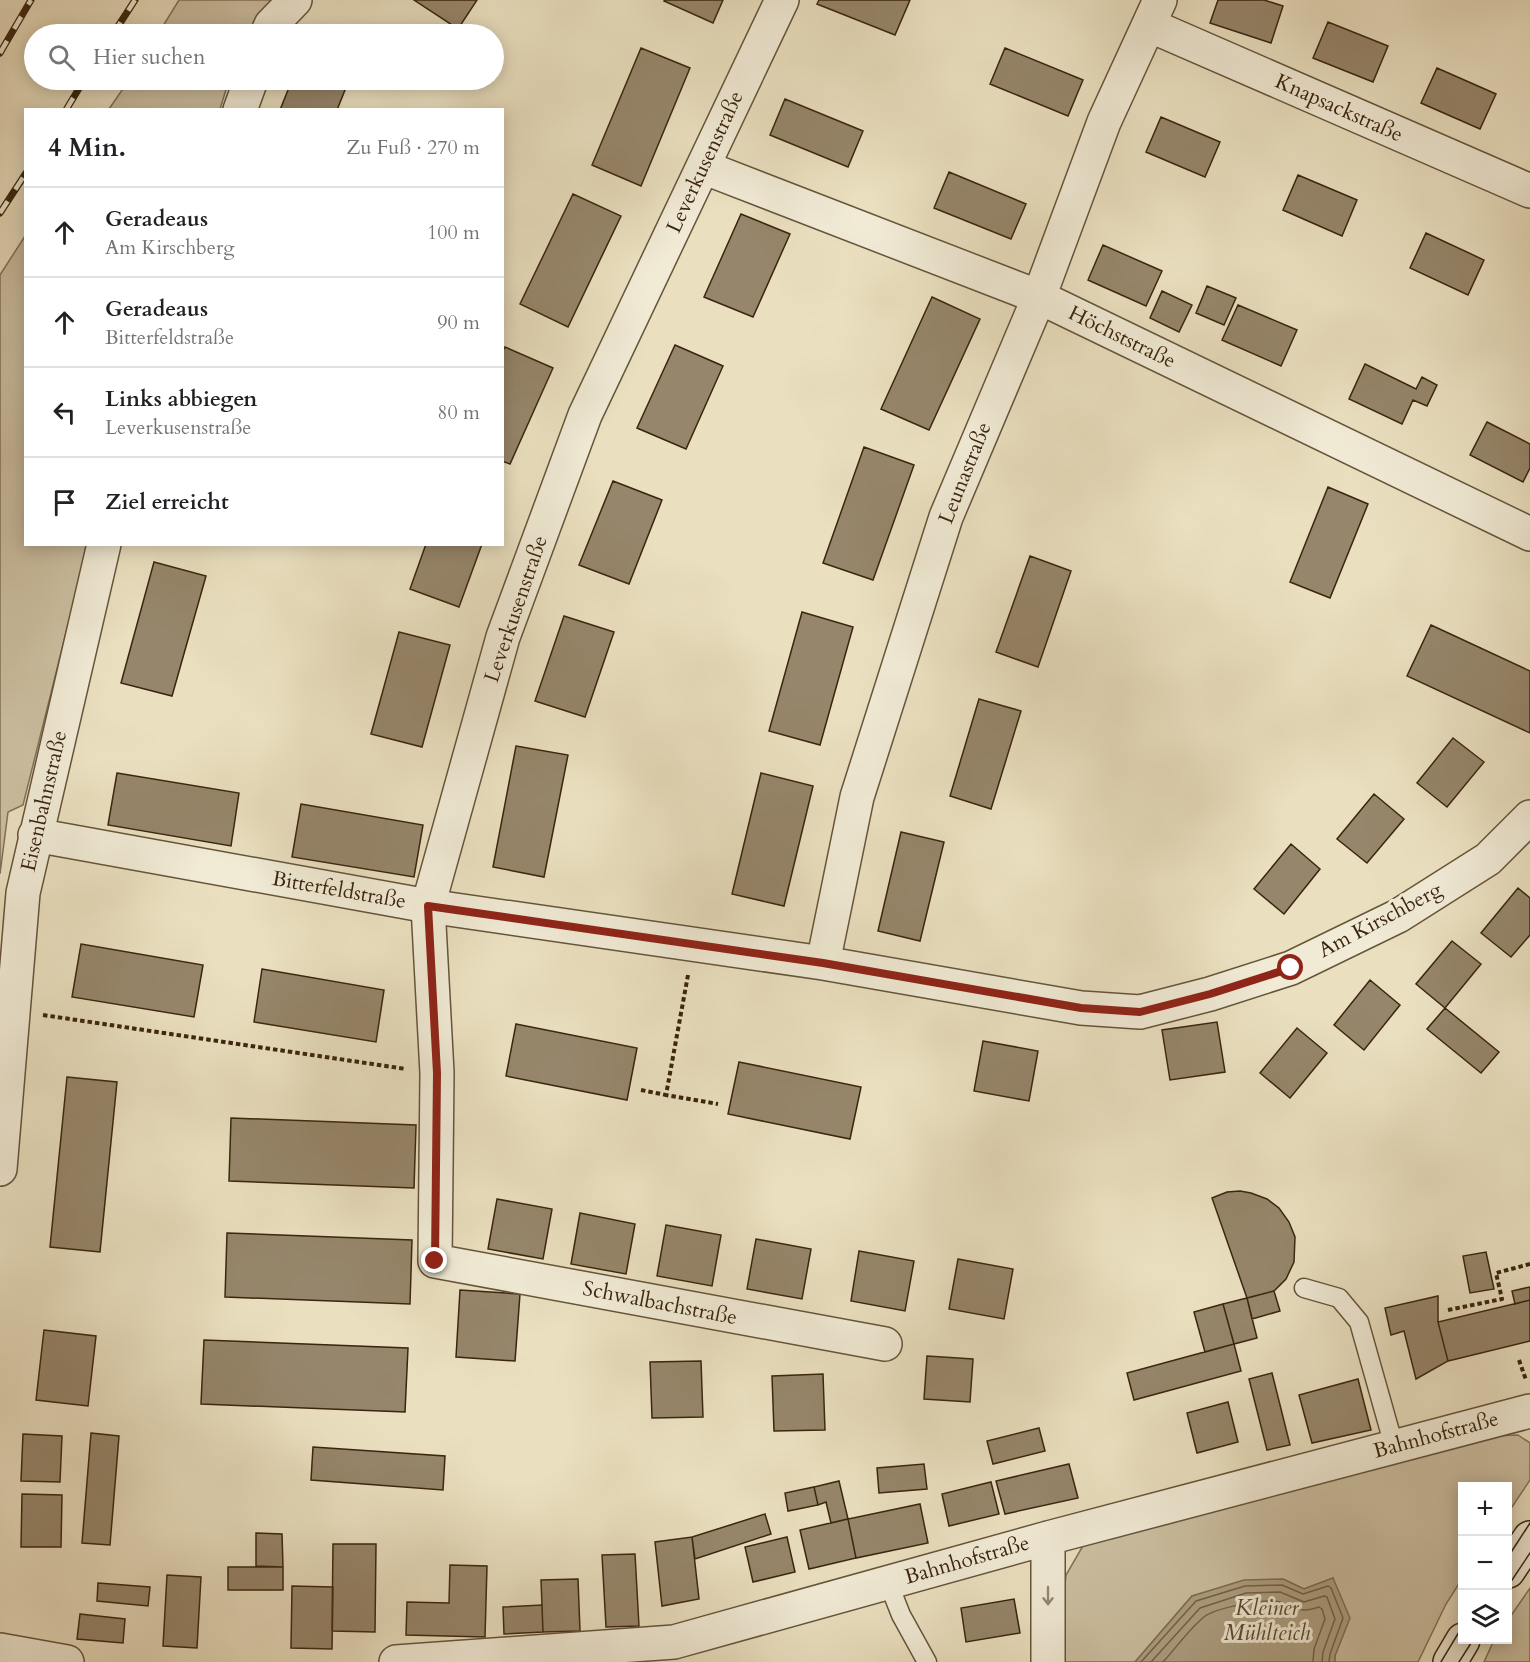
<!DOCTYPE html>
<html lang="de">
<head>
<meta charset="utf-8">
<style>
  :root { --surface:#fff; --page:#f2f2f2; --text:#202124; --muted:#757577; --line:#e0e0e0 }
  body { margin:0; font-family:Cardo,serif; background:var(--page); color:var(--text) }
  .controls { position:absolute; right:18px; bottom:18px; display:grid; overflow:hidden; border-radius:0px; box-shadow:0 3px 15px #0003 }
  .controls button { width:54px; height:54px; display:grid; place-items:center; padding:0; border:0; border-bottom:2px solid var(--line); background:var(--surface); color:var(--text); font:30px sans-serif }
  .stop { position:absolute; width:18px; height:18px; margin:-14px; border:4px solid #8f2418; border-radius:50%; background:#fff }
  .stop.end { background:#8f2418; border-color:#fff; box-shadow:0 2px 6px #0008 }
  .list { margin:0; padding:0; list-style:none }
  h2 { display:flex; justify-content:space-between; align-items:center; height:78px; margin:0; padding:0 24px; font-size:26px }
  h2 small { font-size:20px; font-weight:400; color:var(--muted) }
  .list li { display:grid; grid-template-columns:39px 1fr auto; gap:18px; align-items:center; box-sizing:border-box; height:90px; padding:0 24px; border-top:2px solid var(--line) }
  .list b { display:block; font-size:22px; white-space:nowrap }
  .list p { margin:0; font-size:20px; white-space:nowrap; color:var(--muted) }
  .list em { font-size:20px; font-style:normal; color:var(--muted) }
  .icon { flex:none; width:33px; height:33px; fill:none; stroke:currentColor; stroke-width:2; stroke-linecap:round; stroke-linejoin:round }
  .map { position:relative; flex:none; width:1530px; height:1662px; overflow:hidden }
  .search { position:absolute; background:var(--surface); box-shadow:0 3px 15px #0003; left:24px; top:24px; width:480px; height:66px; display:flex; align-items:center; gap:15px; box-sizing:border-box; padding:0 21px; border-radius:33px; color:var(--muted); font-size:22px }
  .panel { position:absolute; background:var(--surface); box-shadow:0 3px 15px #0003; left:24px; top:108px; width:480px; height:438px; border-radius:0px }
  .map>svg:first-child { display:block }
  .green { fill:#ccc0a2; stroke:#837258; stroke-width:1.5 }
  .water { fill:#aea083; stroke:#806f54; stroke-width:1.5 }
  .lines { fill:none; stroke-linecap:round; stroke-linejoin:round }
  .shore { stroke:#746248; stroke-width:1.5 }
  .building { fill:#96866b; stroke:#3a250e; stroke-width:1.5 }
  .lane-casing { stroke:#66543a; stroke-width:21 }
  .street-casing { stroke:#66543a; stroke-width:36 }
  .secondary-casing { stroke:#3a250e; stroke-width:36 }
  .path { stroke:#3a250e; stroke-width:4; stroke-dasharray:4.5 3; stroke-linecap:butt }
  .lane { stroke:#f1ebd6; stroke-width:18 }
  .street { stroke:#f1ebd6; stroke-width:33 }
  .secondary { stroke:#f1ebd6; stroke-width:33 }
  .tram { stroke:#3a250e; stroke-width:1.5 }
  .rail-casing { stroke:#3a250e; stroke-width:7 }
  .rail { stroke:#f1ebd6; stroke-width:4.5; stroke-dasharray:14; stroke-linecap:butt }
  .oneway { stroke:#968872 }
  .route { stroke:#8f2418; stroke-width:8 }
  .labels { text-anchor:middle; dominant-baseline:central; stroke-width:6; stroke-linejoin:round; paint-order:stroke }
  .street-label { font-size:21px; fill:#3a250e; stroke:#f1ebd6 }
  .water-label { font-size:22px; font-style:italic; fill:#5d4a31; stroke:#f1ebd6 }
</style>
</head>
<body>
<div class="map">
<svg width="1530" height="1662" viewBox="0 0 1530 1662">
  <rect width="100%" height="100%" fill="#eae0c0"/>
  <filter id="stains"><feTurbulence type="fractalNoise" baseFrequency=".00333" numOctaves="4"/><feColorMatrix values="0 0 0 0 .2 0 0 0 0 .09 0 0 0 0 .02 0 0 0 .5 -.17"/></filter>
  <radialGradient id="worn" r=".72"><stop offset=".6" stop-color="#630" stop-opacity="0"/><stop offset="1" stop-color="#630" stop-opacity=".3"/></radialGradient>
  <path class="green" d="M179 0H277L251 28 248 34H158Z
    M129 80H229L220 109H109Z
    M25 236 26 544 88 545 23 805 8 812 0 874V275Z
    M1518 1435 1530 1443V1480L1508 1513V1486H1462V1579L1446 1604 1418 1662H1335L1333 1578 1304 1589 1283 1579 1192 1596 1135 1662H1061L1062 1612 1066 1575 1084 1544 1491 1436Z
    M1530 1588V1662H1484L1494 1640H1508V1620Z"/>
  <path class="water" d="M1333 1578 1350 1618 1335 1656V1662H1135L1192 1596 1244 1580 1283 1579 1304 1589Z"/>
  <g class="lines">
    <path class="shore" d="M1141 1662 1196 1601 1245 1586 1282 1585 1303 1594 1328 1586 1331 1588 1343 1618 1330 1654 1329 1662
      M1151 1662 1200 1608 1246 1593 1280 1592 1304 1602 1324 1596 1327 1597 1335 1619 1323 1652 1322 1662
      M1163 1662C1176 1648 1189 1629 1204 1617 1215 1608 1265 1598 1280 1602 1297 1607 1299 1614 1319 1607L1322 1609 1325 1619 1314 1649 1313 1662"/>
  </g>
  <path class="building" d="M414 0H477L458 29Z
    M665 0H723L713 23 664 1Z
    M819 0H910L895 35 817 4Z
    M1218 0H1264L1283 6 1271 43 1210 23Z
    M1328 22 1388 46 1373 82 1313 58Z
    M641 48 690 68 641 186 592 165Z
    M1005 48 1083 80 1068 116 990 84Z
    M1437 68 1496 94 1480 129 1421 103Z
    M292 80H349L337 110H280Z
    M785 99 863 131 848 167 770 135Z
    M1161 117 1220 142 1205 177 1146 152Z
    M949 172 1026 204 1011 239 934 208Z
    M1298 175 1357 200 1342 236 1283 210Z
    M573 194 621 216 568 327 520 304Z
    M741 214 790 234 753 317 704 297Z
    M1426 233 1484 260 1468 295 1410 268Z
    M1103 245 1162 271 1146 306 1088 280Z
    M1207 286 1236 298 1224 325 1196 313Z
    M1162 291 1192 305 1179 332 1150 318Z
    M932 297 980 319 929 430 881 409Z
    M1238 305 1297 330 1281 366 1222 340Z
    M675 345 723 366 686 449 637 428Z
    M505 347 553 368 510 464 502 461V352Z
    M1365 364 1416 389 1422 377 1437 385 1427 406 1413 400 1402 424 1349 399Z
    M1487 422 1530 444V468L1523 482 1470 455Z
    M864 447 914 465 873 580 823 563Z
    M613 481 662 500 629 584 579 565Z
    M1328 487 1368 504 1330 598 1290 582Z
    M426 544H482L459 607 410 589Z
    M1030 556 1071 571 1038 667 996 652Z
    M154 562 206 576 172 696 121 683Z
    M802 612 853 627 820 745 769 731Z
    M564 616 614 632 585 717 535 701Z
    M1431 625 1530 671V733L1407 676Z
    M399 632 450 645 422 747 371 734Z
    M979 699 1021 711 991 809 950 796Z
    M1453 738 1484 762 1447 807 1417 783Z
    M516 746 568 755 544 877 493 867Z
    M117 773 239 793 231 846 108 825Z
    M761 773 813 786 784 906 732 894Z
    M1374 794 1404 819 1367 863 1337 839Z
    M301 804 423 825 414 877 292 857Z
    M901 832 944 842 920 941 878 931Z
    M1291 844 1320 869 1284 914 1254 889Z
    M1518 888 1530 898V935L1511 957 1481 933Z
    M1452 941 1481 964 1445 1008 1416 984Z
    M81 944 203 965 194 1017 72 997Z
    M262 969 384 990 376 1042 254 1022Z
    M1370 980 1400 1005 1364 1050 1334 1025Z
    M1445 1008 1499 1052 1481 1073 1427 1029Z
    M1217 1022 1225 1072 1170 1080 1162 1030Z
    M516 1024 637 1048 627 1100 506 1076Z
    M1297 1028 1327 1053 1290 1098 1260 1073Z
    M983 1041 1038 1051 1029 1101 974 1091Z
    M739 1062 861 1087 850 1139 728 1114Z
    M67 1077 117 1082 100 1252 50 1247Z
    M231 1118 416 1125 414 1188 229 1181Z
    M1240 1191 1251 1193 1267 1199 1279 1208 1289 1222 1295 1237 1294 1262 1286 1279 1274 1291 1247 1298 1212 1198 1227 1192Z
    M497 1199 552 1209 543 1259 488 1249Z
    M580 1213 635 1224 626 1274 571 1264Z
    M666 1225 721 1235 712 1286 657 1276Z
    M227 1233 412 1240 410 1304 225 1297Z
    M756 1239 811 1249 802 1299 747 1289Z
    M859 1251 914 1261 905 1311 851 1301Z
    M1486 1252 1494 1289 1470 1293 1463 1256Z
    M958 1259 1013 1269 1004 1319 949 1309Z
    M1530 1287V1300L1515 1304 1512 1291Z
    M460 1290 520 1294 515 1361 456 1357Z
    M1274 1291 1280 1311 1252 1319 1247 1298Z
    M1438 1296V1322L1448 1361 1416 1379 1404 1331 1391 1335 1385 1308Z
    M1247 1298 1257 1338 1234 1344 1223 1304Z
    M1530 1300V1341L1448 1361 1438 1322Z
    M1223 1304 1234 1344 1205 1352 1194 1312Z
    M44 1330 96 1336 88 1406 36 1400Z
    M204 1340 408 1348 405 1412 201 1404Z
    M1234 1344 1241 1371 1134 1400 1127 1373Z
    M927 1356 973 1359 970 1402 924 1399Z
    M701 1361 703 1417 652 1418 650 1362Z
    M1272 1373 1290 1445 1267 1450 1249 1379Z
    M823 1374 825 1430 774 1431 772 1376Z
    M1358 1379 1371 1430 1312 1443 1299 1395Z
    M1228 1402 1238 1442 1197 1453 1187 1413Z
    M1039 1428 1045 1451 993 1464 987 1441Z
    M91 1433 119 1436 110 1545 82 1543Z
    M23 1434 62 1436 60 1482 21 1481Z
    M313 1447 445 1456 443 1490 311 1480Z
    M924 1464 927 1489 879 1493 877 1468Z
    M1069 1464 1078 1498 1005 1514 996 1481Z
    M839 1481 848 1519 831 1523 826 1502 818 1505 814 1487Z
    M991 1482 999 1514 949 1526 942 1494Z
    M814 1487 818 1505 788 1511 785 1493Z
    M22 1494 62 1495 61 1547H21Z
    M920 1504 928 1543 856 1558 848 1519Z
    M765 1514 771 1534 695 1559 692 1537Z
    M848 1519 856 1558 809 1569 800 1530Z
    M256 1533 282 1534 283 1567 256 1566Z
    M692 1537 699 1599 662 1606 655 1542Z
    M787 1537 795 1572 753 1582 745 1547Z
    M333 1544H376L375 1632 332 1631Z
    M635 1554 639 1626 606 1627 602 1555Z
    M450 1565 487 1566 485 1637 406 1635 407 1602 449 1603Z
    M228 1567H283V1590H228Z
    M167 1575 201 1577 197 1648 163 1646Z
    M578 1579 580 1631 543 1632 541 1580Z
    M98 1583 150 1587 148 1606 97 1601Z
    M292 1586 333 1587 332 1649 291 1648Z
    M1014 1599 1020 1633 966 1642 961 1608Z
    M542 1605 543 1632 504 1634 503 1607Z
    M80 1614 125 1619 123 1643 77 1639Z"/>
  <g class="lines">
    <defs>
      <path id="lane" d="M1304 1288 1339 1298 1359 1322 1394 1446
        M888 1582 901 1615 927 1662"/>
      <path id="street" d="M782 0 585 415 503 637 428 906 437 1073 435 1261 885 1344
        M1149 25 1530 191
        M267 34 271 25 295 0
        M240 110 251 80
        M703 167 1039 297 1530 534
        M35 835 428 906 823 963 1081 1008 1140 1012 1210 994 1291 968 1398 916 1488 859 1530 817
        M823 963 857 797 946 517 1039 297 1104 122 1160 0
        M0 1169 23 893 104 544
        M1048 1538V1662
        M0 1650 67 1662
        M396 1662 674 1642 1048 1538 1530 1411"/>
      <path id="secondary" d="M1508 1571 1530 1538
        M1450 1662 1463 1640"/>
    </defs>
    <use href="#lane" class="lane-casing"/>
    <use href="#street" class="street-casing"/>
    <use href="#secondary" class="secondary-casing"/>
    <path class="path" d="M688 975 666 1095 718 1104
      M43 1015 406 1069
      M641 1090 666 1095
      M1448 1310 1502 1299 1496 1273 1530 1264
      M1519 1360 1526 1380"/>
    <use href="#lane" class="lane"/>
    <use href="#street" class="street"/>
    <use href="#secondary" class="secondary"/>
    <path class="tram" d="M1508 1557 1530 1523
      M1508 1586 1530 1553
      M1441 1662 1462 1627
      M1459 1662 1473 1640"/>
    <defs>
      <path id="rail" d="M113 34 135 0
        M0 53 31 0
        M66 110 84 80
        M0 213 26 173"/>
    </defs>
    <use href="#rail" class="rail-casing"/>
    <use href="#rail" class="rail"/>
  </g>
  <defs><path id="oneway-shaft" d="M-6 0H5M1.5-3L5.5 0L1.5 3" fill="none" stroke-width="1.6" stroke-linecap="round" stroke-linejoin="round" transform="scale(1.5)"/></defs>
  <use class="oneway" href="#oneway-shaft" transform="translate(1048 1596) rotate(90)"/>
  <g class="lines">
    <path class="route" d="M435 1261 437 1073 428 906 823 963 1081 1008 1140 1012 1210 994 1291 968"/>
  </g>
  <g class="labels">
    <g class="street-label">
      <text transform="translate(1339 108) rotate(24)">Knapsackstraße</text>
      <text transform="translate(705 162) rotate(-65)">Leverkusenstraße</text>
      <text transform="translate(1122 337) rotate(26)">Höchststraße</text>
      <text transform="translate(965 473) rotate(-68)">Leunastraße</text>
      <text transform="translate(516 609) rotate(-71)">Leverkusenstraße</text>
      <text transform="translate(44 801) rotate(-77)">Eisenbahnstraße</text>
      <text transform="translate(339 890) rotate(10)">Bitterfeldstraße</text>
      <text transform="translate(1380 920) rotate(-28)">Am Kirschberg</text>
      <text transform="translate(660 1303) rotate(11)">Schwalbachstraße</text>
      <text transform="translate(1436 1435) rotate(-15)">Bahnhofstraße</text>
      <text transform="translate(967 1560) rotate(-16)">Bahnhofstraße</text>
    </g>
    <g class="water-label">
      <text x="1267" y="1608">Kleiner<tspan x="1267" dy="25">Mühlteich</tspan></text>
    </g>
  </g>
  <rect width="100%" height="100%" filter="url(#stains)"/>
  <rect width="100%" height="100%" fill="url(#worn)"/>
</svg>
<div class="controls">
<button>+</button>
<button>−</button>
<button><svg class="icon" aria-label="layers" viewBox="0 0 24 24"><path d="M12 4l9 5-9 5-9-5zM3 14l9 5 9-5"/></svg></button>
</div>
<div class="stop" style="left:1291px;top:968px"></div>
<div class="stop end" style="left:435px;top:1261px"></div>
<div class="search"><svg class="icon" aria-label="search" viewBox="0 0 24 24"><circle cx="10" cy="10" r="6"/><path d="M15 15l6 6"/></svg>Hier suchen</div>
<section class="panel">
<h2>4 Min.<small>Zu Fuß · 270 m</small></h2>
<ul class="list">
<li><svg class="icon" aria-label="ahead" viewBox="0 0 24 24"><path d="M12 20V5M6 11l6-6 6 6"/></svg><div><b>Geradeaus</b><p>Am Kirschberg</p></div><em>100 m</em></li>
<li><svg class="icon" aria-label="ahead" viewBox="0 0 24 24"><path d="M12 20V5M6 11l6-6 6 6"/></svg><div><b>Geradeaus</b><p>Bitterfeldstraße</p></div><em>90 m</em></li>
<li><svg class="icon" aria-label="left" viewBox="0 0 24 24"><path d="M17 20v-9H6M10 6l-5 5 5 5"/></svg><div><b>Links abbiegen</b><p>Leverkusenstraße</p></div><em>80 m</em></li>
<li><svg class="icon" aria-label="arrive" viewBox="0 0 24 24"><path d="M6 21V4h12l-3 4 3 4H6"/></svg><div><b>Ziel erreicht</b></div></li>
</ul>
</section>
</div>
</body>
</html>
